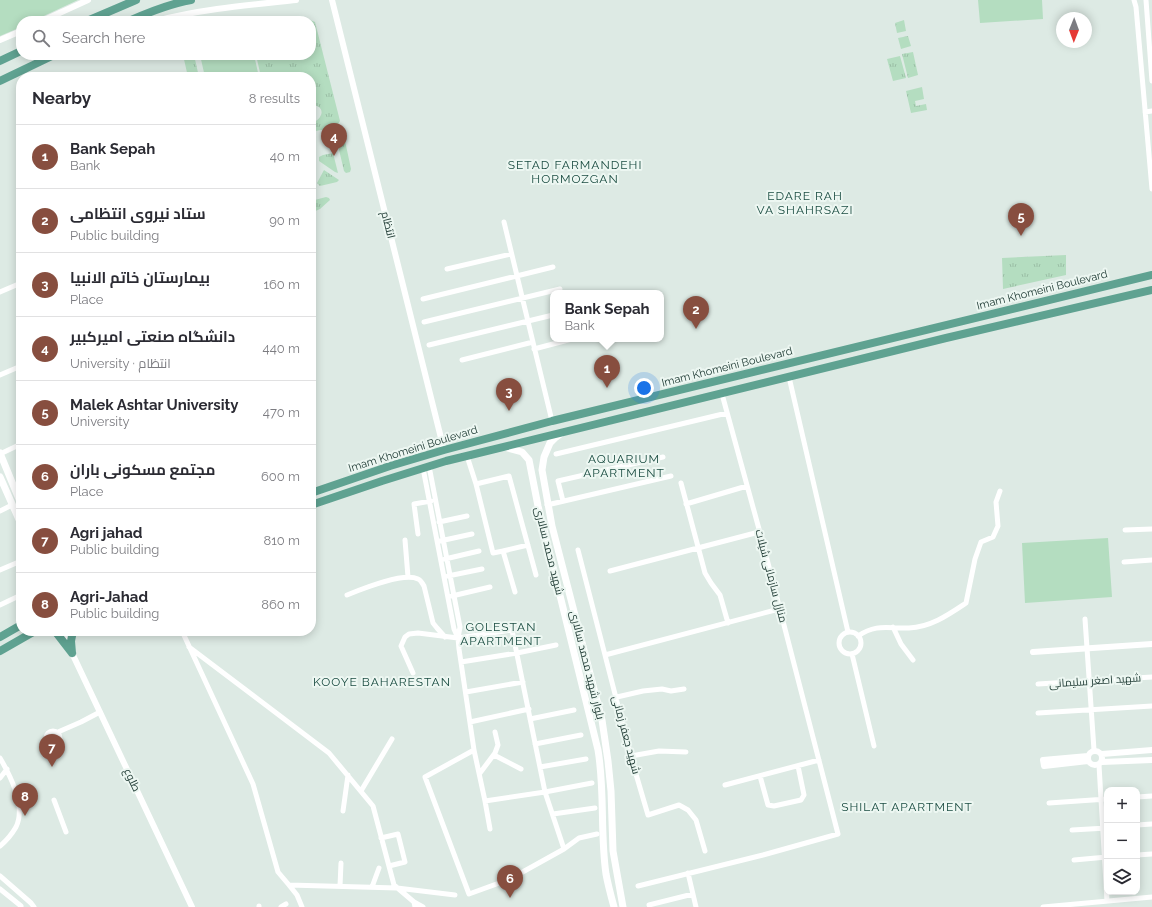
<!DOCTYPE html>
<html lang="en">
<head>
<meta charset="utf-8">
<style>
  :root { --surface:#fff; --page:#f2f2f3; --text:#2b2b33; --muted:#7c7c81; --line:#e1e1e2; --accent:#874e3f }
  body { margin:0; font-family:Raleway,Cairo,sans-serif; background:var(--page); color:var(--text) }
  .controls { position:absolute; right:12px; bottom:12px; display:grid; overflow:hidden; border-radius:8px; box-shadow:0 2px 10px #0003 }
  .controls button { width:36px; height:36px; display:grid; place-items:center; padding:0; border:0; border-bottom:1px solid var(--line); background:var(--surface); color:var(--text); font:20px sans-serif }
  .compass { position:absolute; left:1056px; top:12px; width:36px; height:36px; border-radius:50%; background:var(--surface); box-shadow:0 2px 10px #0003; rotate:181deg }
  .you { position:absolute; left:644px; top:388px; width:14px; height:14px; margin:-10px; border:3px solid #fff; border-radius:50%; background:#1a73e8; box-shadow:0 0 0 6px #1a73e833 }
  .badge { display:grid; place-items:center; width:26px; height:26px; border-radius:50%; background:var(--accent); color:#fff; font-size:13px; font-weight:700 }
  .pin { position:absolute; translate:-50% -33px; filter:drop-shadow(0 1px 2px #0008) }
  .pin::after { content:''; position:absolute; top:21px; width:14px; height:12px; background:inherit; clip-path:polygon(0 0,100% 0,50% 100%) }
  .popup { position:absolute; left:550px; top:290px; width:114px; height:52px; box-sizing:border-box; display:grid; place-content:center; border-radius:8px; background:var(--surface); filter:drop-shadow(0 1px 3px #0005); font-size:13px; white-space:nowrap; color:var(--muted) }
  .popup b { font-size:15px; color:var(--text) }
  .popup::after { content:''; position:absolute; left:50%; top:100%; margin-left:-8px; border:8px solid transparent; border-top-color:var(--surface) }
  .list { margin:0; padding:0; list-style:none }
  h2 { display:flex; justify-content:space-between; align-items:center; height:52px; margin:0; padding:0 16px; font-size:17px }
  h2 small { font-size:13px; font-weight:400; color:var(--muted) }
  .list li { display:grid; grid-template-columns:26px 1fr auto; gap:12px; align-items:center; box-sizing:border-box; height:64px; padding:0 16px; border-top:1px solid var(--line) }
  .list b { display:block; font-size:15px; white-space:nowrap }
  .list p { margin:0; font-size:13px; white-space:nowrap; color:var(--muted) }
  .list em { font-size:13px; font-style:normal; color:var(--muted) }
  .icon { flex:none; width:22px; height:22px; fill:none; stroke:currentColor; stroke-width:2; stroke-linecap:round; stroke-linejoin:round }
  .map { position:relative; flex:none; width:1152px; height:907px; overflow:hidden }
  .search { position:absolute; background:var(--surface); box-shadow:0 2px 10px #0003; left:16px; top:16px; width:300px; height:44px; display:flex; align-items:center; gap:10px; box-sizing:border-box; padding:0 14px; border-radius:16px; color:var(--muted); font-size:15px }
  .panel { position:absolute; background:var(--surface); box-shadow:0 2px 10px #0003; left:16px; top:72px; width:300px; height:564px; border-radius:16px }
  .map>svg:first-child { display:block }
  .grass { fill:url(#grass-tufts) }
  .park { fill:#b4ddc0 }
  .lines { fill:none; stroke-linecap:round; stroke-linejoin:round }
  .minor { stroke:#fff; stroke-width:5 }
  .tertiary { stroke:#fff; stroke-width:6 }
  .secondary { stroke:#fff; stroke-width:7 }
  .primary { stroke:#5fa291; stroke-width:8 }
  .labels { text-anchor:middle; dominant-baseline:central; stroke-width:4; stroke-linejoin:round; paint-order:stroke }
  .street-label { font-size:11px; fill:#1e3a33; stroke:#edf7f2 }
  .neighbourhood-label { font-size:12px; letter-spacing:1px; fill:#1a4c41; stroke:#edf7f2 }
</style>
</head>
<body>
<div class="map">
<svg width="1152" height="907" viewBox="0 0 1152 907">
  <defs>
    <pattern id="grass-tufts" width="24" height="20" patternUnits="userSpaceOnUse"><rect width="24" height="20" fill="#b4ddc0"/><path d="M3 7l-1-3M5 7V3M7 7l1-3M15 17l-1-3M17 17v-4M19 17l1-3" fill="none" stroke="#9abea5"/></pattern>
  </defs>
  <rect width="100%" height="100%" fill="#ddeae4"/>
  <path class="grass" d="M301 16 315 22 340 121C336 129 325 129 316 131L314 122C325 116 324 105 311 105V77H261L256 55H311V21H259Z
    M904 20 906 31 897 33 895 23Z
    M908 36 911 46 901 49 898 38Z
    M913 52 918 75 908 78 902 54Z
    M183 55H194L199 77H188Z
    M900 56 906 78 893 81 887 59Z
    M922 87 924 99 915 101 916 106 926 104 927 110 911 113 906 91Z
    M338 134H341L344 136 351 169 350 172 346 173 344 171 336 137Z
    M333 153 338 173 335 172 319 161V157L323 155Z
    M324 170 339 180 337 182 320 186 317 183Z
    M326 197 329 198 330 200 320 209 311 213V201Z
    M1066 255V275L1003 289 1002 258Z"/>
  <path class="park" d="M0 0H78L33 21H21V27L0 36Z
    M978 0H1042L1043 19 980 23Z
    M200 55H254L259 77H205Z
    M1108 538 1112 597 1025 603 1022 543Z"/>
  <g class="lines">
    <path class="minor" d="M1134 0 1136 7 1152 189
      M1146 0 1152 81
      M1145 112 1152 111
      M504 222 552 421
      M447 269 511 254
      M0 292 21 283
      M423 299 553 267
      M424 322 560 289
      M429 345 553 315
      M534 349 572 339
      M462 360 533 342
      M0 375 21 366
      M789 377 848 632
      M0 454 21 444
      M556 454 727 413
      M467 456 476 484 493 553 503 551 515 592
      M429 466 460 627 458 638 459 649 474 750 485 801 545 792 564 849 510 879 469 894 425 777 474 750
      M423 468 454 629 458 638
      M681 483 705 573 711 583 720 595 728 623
      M476 484 509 476 536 575
      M563 501 558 481 663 457
      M686 504 747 486
      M547 505 671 476
      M0 511 12 505
      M439 522 467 516
      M1125 530 1152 529
      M418 534 414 504 431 501
      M405 540 408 577
      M440 541 472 534
      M578 550 633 764 648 815 679 805 688 810 696 820 705 851
      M503 551 528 545
      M445 559 479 551
      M1124 562 1152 560
      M0 570 21 561
      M610 571 759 532
      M448 576 482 569
      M347 595C362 589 403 572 418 579 421 580 422 583 424 586L433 623 437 628 445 637
      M452 596 490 587
      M0 605 21 595
      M1085 619 1094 750
      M893 627 901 644 913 660
      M182 631 253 784 278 872 289 885 297 895 302 907
      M839 643a11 11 0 1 1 22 0a11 11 0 1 1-22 0Z
      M858 636C877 623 889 629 909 628 931 627 948 615 966 603L975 559 981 542 993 537 998 526 996 502 1000 491
      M189 647 329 753 373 806 394 885 414 902 415 907
      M852 654 874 746
      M605 655 779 609
      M461 662 517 653 556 645
      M413 673 401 646 405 637 409 634 418 633 458 638 512 630 545 792 592 783
      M1038 684 1152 677
      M466 692 523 682
      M617 697 643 691 662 689 671 691 684 689
      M1038 713 1152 706
      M530 719 574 710
      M470 722 529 709
      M46 738a7 7 0 1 1 14 0a7 7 0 1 1-14 0Z
      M58 732 81 722 100 712
      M535 744 581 735
      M494 755 521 769
      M631 756 659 751 686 752
      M0 758C10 775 26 807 16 827 12 834 6 841 0 846
      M1099 765 1107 901
      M540 767 586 759
      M480 773 495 753 498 745 495 732
      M760 776 768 805 774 806 801 800 804 795 798 766
      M0 778 7 769
      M725 785 819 760
      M361 791 392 739
      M1137 797 1152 796
      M54 800 66 832
      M485 801 490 829
      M1049 803 1107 799
      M343 811 348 775
      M553 814 595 808
      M1137 825 1152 824
      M1072 830 1107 828
      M381 838 398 834 405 862 389 866
      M564 849 579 838 597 834
      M1137 855 1152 854
      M1074 860 1107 857
      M688 873 696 907
      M0 876 31 903 34 907
      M289 885 397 888 455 895
      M340 886 341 863
      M638 886 763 855 838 834 762 540 722 394
      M372 887 379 868
      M0 889 21 906
      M414 902 423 907
      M649 905 693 894
      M259 906V907
      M281 907 286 904
      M1043 907 1152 897"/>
    <path class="tertiary" d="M332 0 444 450
      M42 21 88 0
      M156 21C201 9 249 5 296 0
      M0 40 21 31
      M62 631 72 653 192 907
      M1033 652 1152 644
      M1088 758a7 7 0 1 1 14 0a7 7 0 1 1-14 0Z
      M1102 754 1152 750
      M1088 756 1043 760 1044 766 1088 761
      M1102 762 1152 760"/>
    <path class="secondary" d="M562 433 555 438 550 443 544 457 542 470 552 526 602 720 608 761 611 791 613 851 623 907
      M504 447 522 452 529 460 538 506 598 750C605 791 600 833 606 874 608 885 611 896 614 907
      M0 453 21 504
      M0 477 21 524"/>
    <path class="primary" d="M87 21 136 0
      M129 21C149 12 169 4 191 0
      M0 61 21 51
      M0 81 54 55
      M311 493 390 466 444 450 552 421 1152 275
      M311 505 382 481 446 461 946 338 1152 290
      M55 631 72 653
      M0 637 21 625
      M0 651 35 631
      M72 653 71 641 73 631"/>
  </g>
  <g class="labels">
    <g class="street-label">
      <text transform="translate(388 225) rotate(76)">انتظام</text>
      <text transform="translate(1042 290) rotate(-14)">Imam Khomeini Boulevard</text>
      <text transform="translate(727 367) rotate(-14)">Imam Khomeini Boulevard</text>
      <text transform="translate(413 449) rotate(-17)">Imam Khomeini Boulevard</text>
      <text transform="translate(549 551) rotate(76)">شهید محمد سالاری</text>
      <text transform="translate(771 576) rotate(75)">منازل سازمانی شیلات</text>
      <text transform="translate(587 665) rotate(76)">بلوار شهید محمد سالاری</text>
      <text transform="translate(1095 681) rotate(-4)">شهید اصغر سلیمانی</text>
      <text transform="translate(626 735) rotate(75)">شهید جعفر زمانی</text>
      <text transform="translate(132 780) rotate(65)">طلوع</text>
    </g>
    <g class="neighbourhood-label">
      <text x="575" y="165">SETAD FARMANDEHI<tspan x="575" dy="14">HORMOZGAN</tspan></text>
      <text x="805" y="196">EDARE RAH<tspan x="805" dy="14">VA SHAHRSAZI</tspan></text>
      <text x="624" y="459">AQUARIUM<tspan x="624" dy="14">APARTMENT</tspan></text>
      <text x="501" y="627">GOLESTAN<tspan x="501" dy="14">APARTMENT</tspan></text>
      <text x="382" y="682">KOOYE BAHARESTAN</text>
      <text x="907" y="807">SHILAT APARTMENT</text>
    </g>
  </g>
</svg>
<div class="controls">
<button>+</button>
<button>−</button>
<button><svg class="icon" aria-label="layers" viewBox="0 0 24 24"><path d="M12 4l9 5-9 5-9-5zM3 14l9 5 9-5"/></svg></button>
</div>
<svg class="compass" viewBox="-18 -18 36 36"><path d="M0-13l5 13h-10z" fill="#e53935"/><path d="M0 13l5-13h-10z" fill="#7c7c81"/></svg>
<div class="you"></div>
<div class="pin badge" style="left:607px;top:388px">1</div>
<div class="popup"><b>Bank Sepah</b>Bank</div>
<div class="pin badge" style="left:696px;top:329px">2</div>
<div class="pin badge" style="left:509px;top:411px">3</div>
<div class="pin badge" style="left:334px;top:156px">4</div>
<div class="pin badge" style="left:1021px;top:236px">5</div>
<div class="pin badge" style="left:510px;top:898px">6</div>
<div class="pin badge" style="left:52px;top:767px">7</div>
<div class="pin badge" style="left:25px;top:816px">8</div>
<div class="search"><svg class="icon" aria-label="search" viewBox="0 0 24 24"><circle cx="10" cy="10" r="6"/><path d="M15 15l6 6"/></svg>Search here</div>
<section class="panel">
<h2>Nearby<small>8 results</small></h2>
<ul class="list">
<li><span class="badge">1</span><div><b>Bank Sepah</b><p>Bank</p></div><em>40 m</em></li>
<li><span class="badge">2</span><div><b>ستاد نیروی انتظامی</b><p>Public building</p></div><em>90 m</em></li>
<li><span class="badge">3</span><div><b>بیمارستان خاتم الانبیا</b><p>Place</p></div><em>160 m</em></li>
<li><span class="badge">4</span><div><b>دانشگاه صنعتی امیرکبیر</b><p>University · انتظام</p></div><em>440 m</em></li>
<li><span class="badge">5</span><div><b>Malek Ashtar University</b><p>University</p></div><em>470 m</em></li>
<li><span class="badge">6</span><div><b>مجتمع مسکونی باران</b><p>Place</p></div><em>600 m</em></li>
<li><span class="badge">7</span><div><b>Agri jahad</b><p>Public building</p></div><em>810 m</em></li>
<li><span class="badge">8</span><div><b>Agri-Jahad</b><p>Public building</p></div><em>860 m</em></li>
</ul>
</section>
</div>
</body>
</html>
